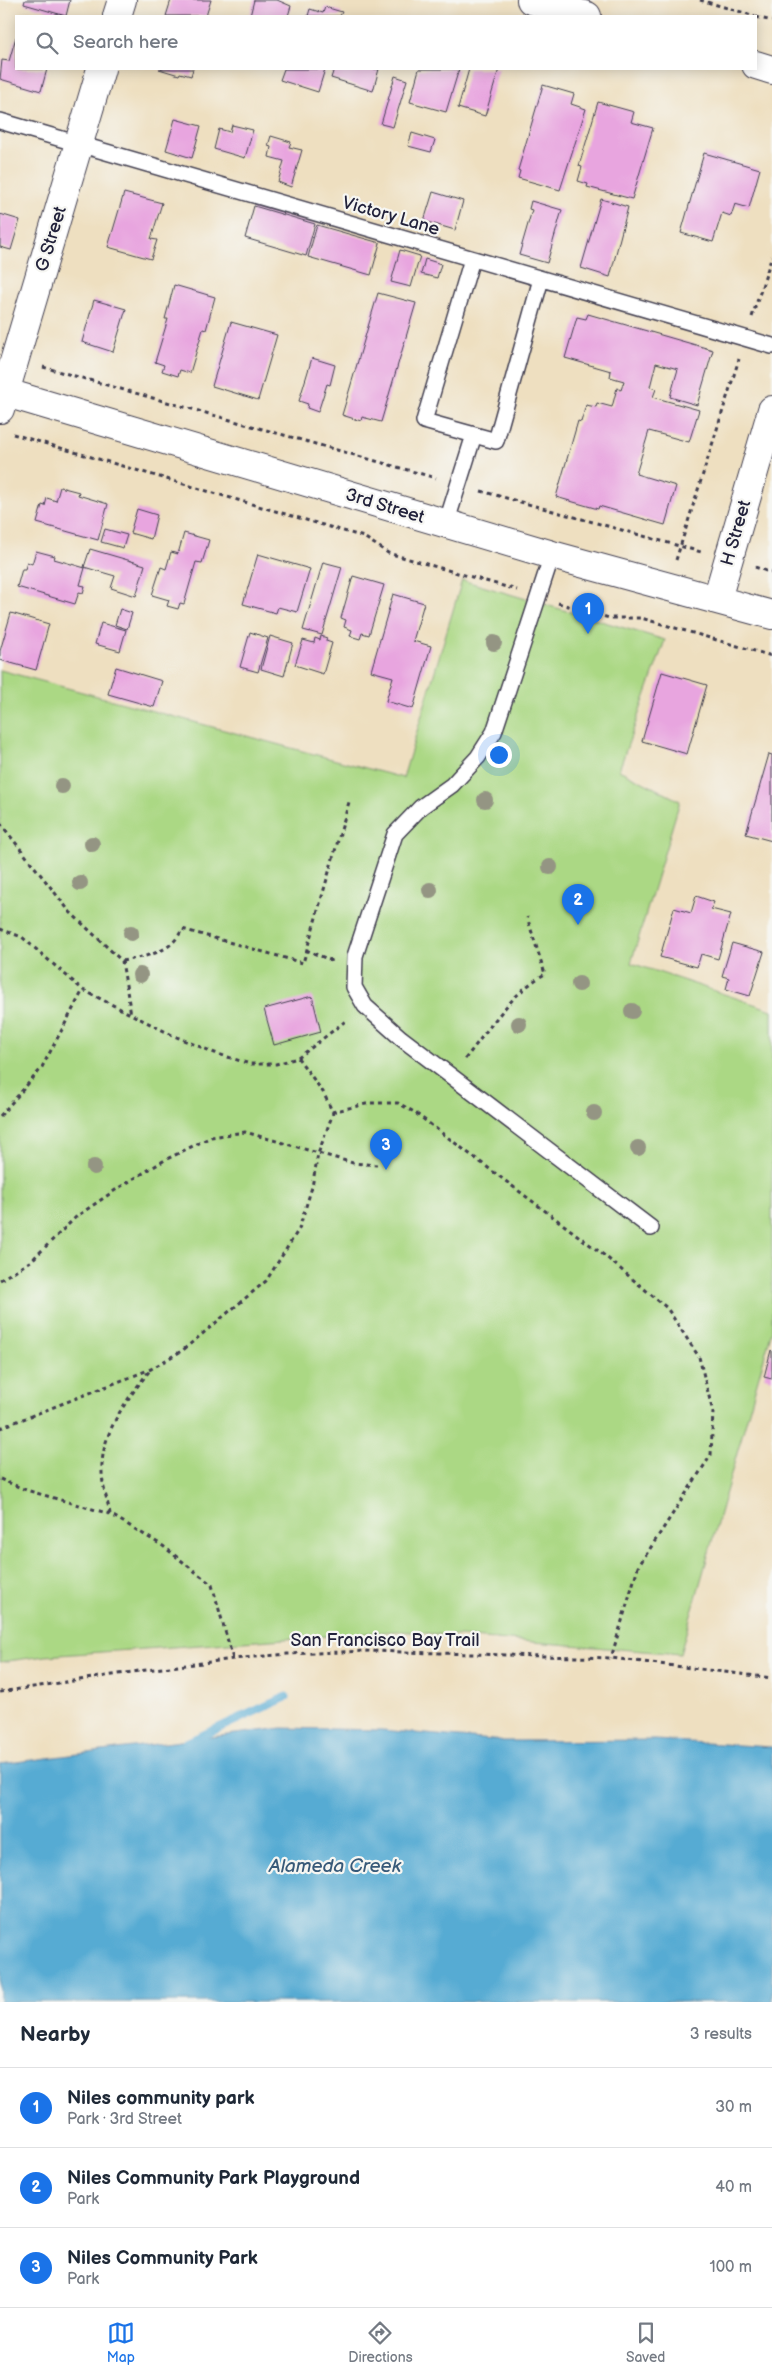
<!DOCTYPE html>
<html lang="en">
<head>
<meta charset="utf-8">
<style>
  :root { --surface:#fff; --page:#f2f2f3; --text:#1f2937; --muted:#747a83; --line:#e0e1e3; --accent:#1a73e8 }
  body { margin:0; font-family:"Balsamiq Sans",sans-serif; background:var(--page); color:var(--text) }
  .you { position:absolute; left:498px; top:754px; width:18px; height:18px; margin:-12px; border:4px solid #fff; border-radius:50%; background:#1a73e8; box-shadow:0 0 0 8px #1a73e833 }
  .badge { display:grid; place-items:center; width:32px; height:32px; border-radius:50%; background:var(--accent); color:#fff; font-size:16px; font-weight:700 }
  .pin { position:absolute; translate:-50% -41px; filter:drop-shadow(0 1px 2px #0008) }
  .pin::after { content:''; position:absolute; top:26px; width:18px; height:15px; background:inherit; clip-path:polygon(0 0,100% 0,50% 100%) }
  .list { margin:0; padding:0; list-style:none }
  h2 { display:flex; justify-content:space-between; align-items:center; height:65px; margin:0; padding:0 20px; font-size:21px }
  h2 small { font-size:16px; font-weight:400; color:var(--muted) }
  .list li { display:grid; grid-template-columns:32px 1fr auto; gap:15px; align-items:center; box-sizing:border-box; height:80px; padding:0 20px; border-top:1px solid var(--line) }
  .list b { display:block; font-size:19px; white-space:nowrap }
  .list p { margin:0; font-size:16px; white-space:nowrap; color:var(--muted) }
  .list em { font-size:16px; font-style:normal; color:var(--muted) }
  .icon { flex:none; width:28px; height:28px; fill:none; stroke:currentColor; stroke-width:2; stroke-linecap:round; stroke-linejoin:round }
  .map { position:relative; flex:none; width:772px; height:2002px; overflow:hidden }
  .search { position:absolute; background:var(--surface); box-shadow:0 2px 12px #0003; left:15px; right:15px; top:15px; height:55px; display:flex; align-items:center; gap:12px; box-sizing:border-box; padding:0 18px; border-radius:0px; color:var(--muted); font-size:19px }
  .sheet { height:305px; background:var(--surface) }
  nav { display:flex; justify-content:space-around; align-items:center; box-sizing:border-box; height:70px; border-top:1px solid var(--line); background:var(--surface); font-size:14px; color:var(--muted) }
  nav a { display:grid; justify-items:center; gap:2px }
  nav .on { color:var(--accent) }
  .map>svg:first-child { display:block }
  .green { fill:#abd884; stroke:#667d60 }
  .water { fill:#57abd3; stroke:#3c6687 }
  .lines { fill:none; stroke-linecap:round; stroke-linejoin:round }
  .stream { stroke:#57abd3; stroke-width:9 }
  .building { fill:#e8a5df }
  .lane-casing { stroke:#413e4f; stroke-width:18 }
  .street-casing { stroke:#413e4f; stroke-width:30 }
  .path { stroke:#413e4f; stroke-width:3; stroke-dasharray:4 4; stroke-linecap:butt }
  .lane { stroke:#fff; stroke-width:15 }
  .street { stroke:#fff; stroke-width:28 }
  .tree { fill:#949583 }
  .labels { text-anchor:middle; dominant-baseline:central; stroke-width:4.5; stroke-linejoin:round; paint-order:stroke }
  .street-label { font-size:18px; fill:#22223b; stroke:#f6f6f2 }
  .water-label { font-size:19px; font-style:italic; fill:#375978; stroke:#f6f6f2 }
</style>
</head>
<body>
<div class="map">
<svg width="772" height="2002" viewBox="0 0 772 2002">
  <rect width="100%" height="100%" fill="#f6f6f2"/>
  <filter id="ink" filterUnits="userSpaceOnUse"><feTurbulence type="fractalNoise" baseFrequency=".02" numOctaves="2"/><feDisplacementMap in="SourceGraphic" scale="10" xChannelSelector="R" yChannelSelector="G"/><feConvolveMatrix kernelMatrix="1 2 1 2 8 2 1 2 1" color-interpolation-filters="sRGB"/></filter>
  <filter id="wash" filterUnits="userSpaceOnUse"><feTurbulence type="fractalNoise" baseFrequency=".0096" numOctaves="4" result="noise"/><feDisplacementMap in="SourceGraphic" scale="20" xChannelSelector="R" yChannelSelector="G"/><feGaussianBlur stdDeviation="1.12" result="paint"/><feColorMatrix in="noise" values="0 0 0 0 0 0 0 0 0 0 0 0 0 0 0 0 0 1.4 0 .05"/><feComposite in="paint" operator="in"/></filter>
  <g filter="url(#wash)">
    <rect width="100%" height="100%" fill="#eedfc0"/>
    <path class="green" d="M462 580 665 640 619 770 680 801 631 963 772 1010V1330L680 1654 398 1631 45 1656 0 1662V670L403 778Z"/>
    <path class="water" d="M282 1728 382 1730 504 1741 655 1740 772 1747V2002H0V1764Z"/>
    <g class="lines">
      <path class="stream" d="M186 1743 286 1697"/>
    </g>
    <g id="blocks">
      <path class="building" d="M25 0H70L66 16 24 4Z
        M171 0H211L206 16H166Z
        M254 0H277L291 6 288 16H250Z
        M325 7 342 12 340 16H308L310 9 323 13Z
        M16 37V69H47L41 91 0 79 2 60 9 61Z
        M159 69H193L191 76 180 73 179 75Z
        M284 69H325L318 92 280 80Z
        M334 69H379L373 91 331 78Z
        M419 69H459L446 112 410 102Z
        M469 69H499L485 116 458 108Z
        M395 76 407 80 393 127 381 124Z
        M543 85 574 94 571 104 586 109 560 190 518 178 520 171 518 170Z
        M598 102 634 112 631 122 653 128 632 199 587 187 588 184 578 181 582 167 579 166Z
        M175 119 201 126 192 158 166 150Z
        M232 125 253 130 245 158 214 149 219 129 230 132Z
        M412 133 435 140 431 152 408 146Z
        M271 136 291 142 289 147 302 150 291 187 278 182 284 161 269 157 271 147 268 146Z
        M704 153 760 169 749 208 735 204 731 216 722 213 713 242 681 233Z
        M433 192 463 201 455 230 424 221Z
        M124 193 162 203 151 239 157 240 151 259 108 247Z
        M601 199 628 207 610 277 581 268Z
        M531 201 562 210 547 263 519 255 532 210 529 209Z
        M254 206 315 224 306 256 245 238Z
        M0 214 20 220 11 250 0 247Z
        M317 225 380 243 371 275 308 257Z
        M400 250 420 256 411 287 391 282Z
        M425 259 441 264 437 278 421 274Z
        M174 285 215 297 206 330 203 329 190 373 180 370 178 376 162 371 164 365 155 362 168 319H165Z
        M378 293 416 303 381 422 362 417 361 421 342 415Z
        M94 300 126 309 113 352 82 342Z
        M588 314 713 350 697 405 670 397 678 369 656 363 650 387 656 389 653 397 699 410 689 442 649 431 636 474 676 486 665 525 599 506 598 509 556 497 578 421 581 422 586 405 596 407 597 403 612 407 617 388 621 390 624 381 610 377 611 371 565 358 577 317 586 319Z
        M231 322 277 335 258 400 212 386Z
        M312 358 335 365 330 385 327 384 318 412 307 408 308 404 299 401Z
        M60 487 79 492 78 495 108 504 98 540 37 523 42 505 45 506 47 498 56 501Z
        M137 509 157 515 151 539 130 533Z
        M105 529 127 535 123 548 101 542Z
        M184 533 209 540 202 563 196 562 184 604 180 603 178 609 167 606 169 600 152 595 161 567 166 569 171 552 178 554Z
        M90 549 145 565 136 596 111 588 115 576 84 567Z
        M36 551 55 556 54 559 85 568 80 585 85 586 83 593 79 592 75 604 17 587 22 569H25L27 562 32 564Z
        M258 554 310 569 297 612 278 607 276 613 243 604Z
        M323 562 342 567 322 635 303 630Z
        M353 576 384 585 369 635 362 633 360 639 350 636 352 630 344 627 346 620 341 618Z
        M393 594 424 603 413 641 431 646 413 709 386 701 393 677 371 671Z
        M120 609 132 613 127 629 115 625Z
        M11 613 49 624 36 670 0 660V651Z
        M101 623 126 630 120 651 95 644Z
        M250 632 268 638 258 672 240 667Z
        M270 636 293 643 284 676 261 669Z
        M321 636 327 638 326 641 332 643 323 674 295 665 303 640 314 643 315 638 320 640Z
        M116 667 162 681 154 707 108 694Z
        M662 672 707 685 687 754 642 741Z
        M769 754 772 755V841L746 834Z
        M696 896 714 902 711 909 731 914 718 959 701 954 697 967 660 957 674 908 691 913Z
        M732 943 764 952 750 996 726 989 729 978 722 976Z
        M312 996 321 1032 274 1045 264 1009Z
        M771 1350 772 1351V1379L764 1377Z"/>
    </g>
  </g>
  <g filter="url(#ink)">
    <use href="#blocks" fill-opacity="0" stroke="#413e4f" stroke-width="1"/>
    <g class="lines">
      <defs>
        <path id="lane" d="M0 121 772 346
          M472 259 424 421 496 441 541 279
          M446 524 474 435
          M552 555 494 732 478 757 452 785 421 807 395 834 355 956 354 987 365 1006 401 1038 651 1228"/>
        <path id="street" d="M531 0 587 16
          M117 16 122 0
          M756 65 772 70
          M0 391 552 555 772 615
          M0 409 101 69
          M717 599 772 410"/>
      </defs>
      <use href="#lane" class="lane-casing"/>
      <use href="#street" class="street-casing"/>
      <path class="path" d="M700 0 755 16
        M756 17 772 21
        M752 317 772 256
        M43 367 436 478
        M13 434 364 537 388 553 517 590
        M481 491 701 552
        M676 560 739 359
        M755 567 772 573
        M558 603 609 618H641L772 656
        M0 823 70 912 122 961 131 1015
        M0 929 22 937 83 990 174 1036 215 1053 250 1064H276L298 1058 348 1019
        M306 950 330 960 331 963
        M122 961C146 956 172 953 182 929L303 963 349 802
        M465 1059C489 1029 511 993 545 974L527 917
        M332 1112 370 1103H398L414 1112 605 1256 667 1308 699 1357 713 1412 711 1455 638 1567 611 1658
        M0 1116 41 1069 83 990
        M0 1280 31 1261 77 1216 120 1187 165 1160 211 1137 245 1132 353 1163 377 1165
        M0 1428 151 1369 183 1350 266 1281 299 1229 312 1187 318 1154 333 1113 323 1092 298 1058
        M0 1479 26 1490 110 1514 163 1546 212 1585 233 1659
        M110 1514C108 1501 102 1486 102 1472 100 1433 128 1398 151 1369
        M0 1692 139 1671 233 1659 287 1654 369 1651 611 1658 772 1678"/>
      <use href="#lane" class="lane"/>
      <use href="#street" class="street"/>
    </g>
    <g class="tree">
      <circle cx="494" cy="643" r="8"/>
      <circle cx="62" cy="786" r="8"/>
      <circle cx="485" cy="800" r="8"/>
      <circle cx="92" cy="844" r="8"/>
      <circle cx="550" cy="867" r="8"/>
      <circle cx="80" cy="883" r="8"/>
      <circle cx="430" cy="890" r="8"/>
      <circle cx="131" cy="933" r="8"/>
      <circle cx="140" cy="975" r="8"/>
      <circle cx="579" cy="984" r="8"/>
      <circle cx="632" cy="1011" r="8"/>
      <circle cx="519" cy="1024" r="8"/>
      <circle cx="594" cy="1113" r="8"/>
      <circle cx="638" cy="1148" r="8"/>
      <circle cx="94" cy="1167" r="8"/>
    </g>
  </g>
  <g class="labels">
    <g class="street-label">
      <text transform="translate(391 216) rotate(16)">Victory Lane</text>
      <text transform="translate(51 239) rotate(-73)">G Street</text>
      <text transform="translate(385 506) rotate(17)">3rd Street</text>
      <text transform="translate(736 533) rotate(-74)">H Street</text>
      <text x="385" y="1640">San Francisco Bay Trail</text>
    </g>
    <g class="water-label">
      <text x="335" y="1866">Alameda Creek</text>
    </g>
  </g>
</svg>
<div class="you"></div>
<div class="pin badge" style="left:588px;top:634px">1</div>
<div class="pin badge" style="left:578px;top:925px">2</div>
<div class="pin badge" style="left:386px;top:1170px">3</div>
<div class="search"><svg class="icon" aria-label="search" viewBox="0 0 24 24"><circle cx="10" cy="10" r="6"/><path d="M15 15l6 6"/></svg>Search here</div>
</div>
<section class="sheet">
<h2>Nearby<small>3 results</small></h2>
<ul class="list">
<li><span class="badge">1</span><div><b>Niles community park</b><p>Park · 3rd Street</p></div><em>30 m</em></li>
<li><span class="badge">2</span><div><b>Niles Community Park Playground</b><p>Park</p></div><em>40 m</em></li>
<li><span class="badge">3</span><div><b>Niles Community Park</b><p>Park</p></div><em>100 m</em></li>
</ul>
</section>
<nav>
<a class="on"><svg class="icon" aria-label="map" viewBox="0 0 24 24"><path d="M3 6l6-2 6 2 6-2v14l-6 2-6-2-6 2zM9 4v14M15 6v14"/></svg>Map</a>
<a><svg class="icon" aria-label="directions" viewBox="0 0 24 24"><path d="M12 3l9 9-9 9-9-9zM9 14v-3h6M13 9l2 2-2 2"/></svg>Directions</a>
<a><svg class="icon" aria-label="saved" viewBox="0 0 24 24"><path d="M7 4h10v16l-5-4-5 4z"/></svg>Saved</a>
</nav>
</body>
</html>
